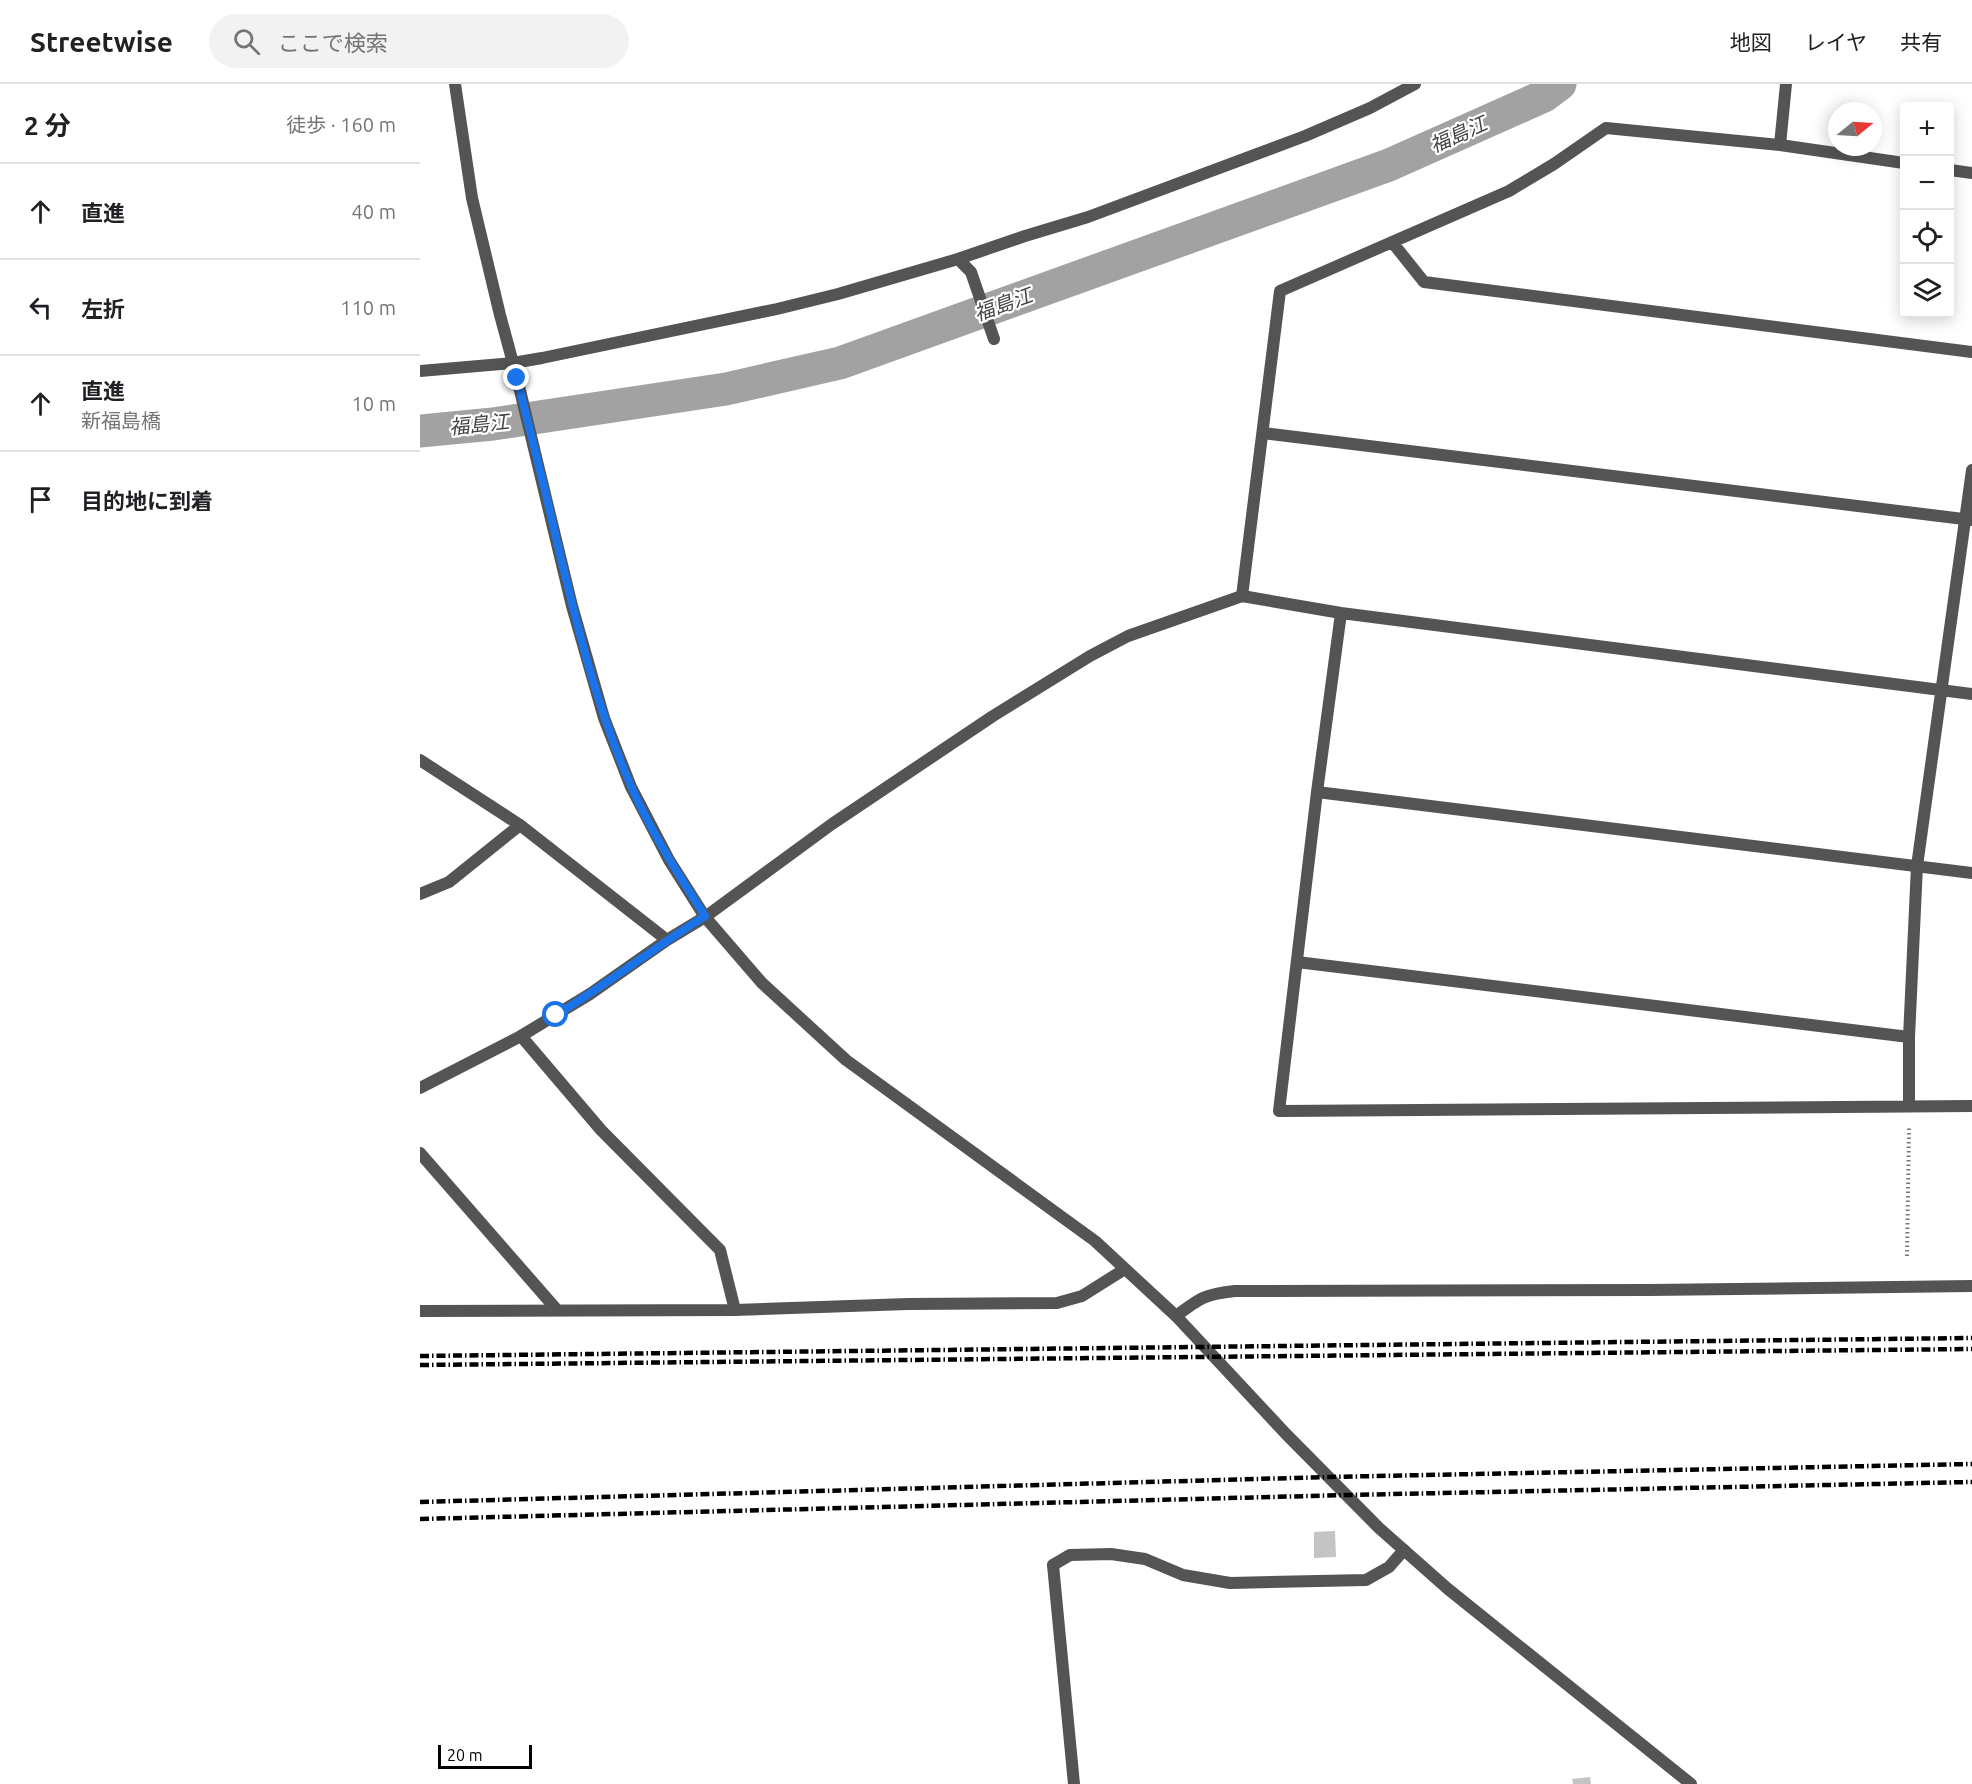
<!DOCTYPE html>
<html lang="ja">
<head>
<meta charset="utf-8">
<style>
  :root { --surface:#fff; --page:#f2f2f2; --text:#202124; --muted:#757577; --line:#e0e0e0 }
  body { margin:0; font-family:Ubuntu,"Noto Sans JP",sans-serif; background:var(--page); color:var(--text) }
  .controls { position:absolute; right:18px; top:18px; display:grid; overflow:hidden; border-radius:6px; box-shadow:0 3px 15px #0003 }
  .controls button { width:54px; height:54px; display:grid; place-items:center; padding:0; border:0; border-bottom:2px solid var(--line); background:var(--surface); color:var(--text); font:30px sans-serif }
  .compass { position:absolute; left:1408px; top:18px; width:54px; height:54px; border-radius:50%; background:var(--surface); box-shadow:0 3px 15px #0003; rotate:72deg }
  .scale { position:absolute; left:18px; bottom:15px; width:94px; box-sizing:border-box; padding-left:6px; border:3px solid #000; border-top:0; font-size:16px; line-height:21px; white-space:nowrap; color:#000; -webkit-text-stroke:4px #fff; paint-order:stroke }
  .stop { position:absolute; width:18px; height:18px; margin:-14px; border:4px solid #1a73e8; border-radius:50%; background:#fff }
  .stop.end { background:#1a73e8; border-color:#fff; box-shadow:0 2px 6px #0008 }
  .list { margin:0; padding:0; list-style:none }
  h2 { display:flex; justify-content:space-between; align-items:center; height:78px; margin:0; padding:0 24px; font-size:26px }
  h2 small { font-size:20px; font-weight:400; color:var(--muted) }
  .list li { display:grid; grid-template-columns:39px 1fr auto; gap:18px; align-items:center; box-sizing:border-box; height:96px; padding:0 24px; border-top:2px solid var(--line) }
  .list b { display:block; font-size:22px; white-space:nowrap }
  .list p { margin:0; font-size:20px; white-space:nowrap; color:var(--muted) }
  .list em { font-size:20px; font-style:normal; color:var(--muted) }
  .icon { flex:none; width:33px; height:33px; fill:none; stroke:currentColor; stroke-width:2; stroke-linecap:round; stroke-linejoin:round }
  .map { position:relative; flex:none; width:1552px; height:1700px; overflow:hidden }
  header { display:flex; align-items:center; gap:36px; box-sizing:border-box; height:84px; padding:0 30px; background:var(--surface); border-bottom:2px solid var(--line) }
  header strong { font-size:28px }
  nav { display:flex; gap:33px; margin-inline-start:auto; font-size:21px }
  .search { width:420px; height:54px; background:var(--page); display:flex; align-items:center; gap:15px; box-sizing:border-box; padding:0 21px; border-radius:33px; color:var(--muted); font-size:22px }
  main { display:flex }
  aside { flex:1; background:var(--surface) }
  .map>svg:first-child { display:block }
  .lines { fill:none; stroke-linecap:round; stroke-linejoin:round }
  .canal { stroke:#a2a2a2; stroke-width:33 }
  .building { fill:#c4c4c4 }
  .path { stroke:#767676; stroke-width:4; stroke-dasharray:1.5 3; stroke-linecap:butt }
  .service { stroke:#545454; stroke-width:12 }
  .minor { stroke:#545454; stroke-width:12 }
  .tertiary { stroke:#545454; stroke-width:12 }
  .rail { stroke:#000; stroke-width:4.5; stroke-dasharray:9 3 1.5 3; stroke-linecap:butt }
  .route { stroke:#1a73e8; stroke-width:8 }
  .labels { text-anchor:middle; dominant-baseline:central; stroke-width:4.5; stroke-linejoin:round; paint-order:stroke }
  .water-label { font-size:20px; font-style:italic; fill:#434343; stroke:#fff }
</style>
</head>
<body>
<header>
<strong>Streetwise</strong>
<div class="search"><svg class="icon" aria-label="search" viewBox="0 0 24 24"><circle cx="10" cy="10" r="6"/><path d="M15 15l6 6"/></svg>ここで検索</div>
<nav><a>地図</a><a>レイヤ</a><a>共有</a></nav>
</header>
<main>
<aside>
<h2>2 分<small>徒歩 · 160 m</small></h2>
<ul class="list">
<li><svg class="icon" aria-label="ahead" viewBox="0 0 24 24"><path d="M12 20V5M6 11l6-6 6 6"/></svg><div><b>直進</b></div><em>40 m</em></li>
<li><svg class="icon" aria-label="left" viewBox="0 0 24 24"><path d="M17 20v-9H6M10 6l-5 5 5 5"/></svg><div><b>左折</b></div><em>110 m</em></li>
<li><svg class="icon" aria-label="ahead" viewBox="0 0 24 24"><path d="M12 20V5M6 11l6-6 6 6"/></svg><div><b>直進</b><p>新福島橋</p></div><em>10 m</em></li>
<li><svg class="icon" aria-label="arrive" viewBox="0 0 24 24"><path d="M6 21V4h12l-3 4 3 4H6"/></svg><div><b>目的地に到着</b></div></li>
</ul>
</aside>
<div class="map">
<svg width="1552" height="1700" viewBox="0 0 1552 1700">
  <rect width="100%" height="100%" fill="#fff"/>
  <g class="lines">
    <path class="canal" d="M0 347 73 340 306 305 420 279 969 81 1124 12 1140 0"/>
  </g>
  <path class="building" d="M915 1447 916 1473 894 1474V1448Z
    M1170 1693 1171 1700H1153L1152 1695Z"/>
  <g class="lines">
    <path class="path" d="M1487 1172 1489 1044"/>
    <path class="service" d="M1360 61 1366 0
      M0 810 29 798 100 741
      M101 952 181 1046 300 1166 315 1226
      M0 1069 137 1226"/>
    <path class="minor" d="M1530 86 1552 89
      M972 158 1004 198 1552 268
      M538 175 551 188 574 255
      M0 287 93 279 122 274 357 225 418 210 538 175 605 152 668 133 885 52 950 24 995 0
      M843 349 1552 436
      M822 512 860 207 1089 107 1134 80 1186 44 1360 61 1484 79
      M921 529 897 708 859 1027 1552 1022
      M0 676 100 741 247 856 285 833 412 740 573 632 670 572 708 552 822 512 921 529 1552 610
      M897 708 1552 789
      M877 878 1489 953
      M0 1004 101 952 170 910 247 856
      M1489 1022V953L1497 782 1552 386
      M0 1227 315 1226 488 1220 637 1219 662 1212 705 1185
      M756 1232C780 1214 785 1210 815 1207L1229 1206 1552 1202
      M633 1481 650 1471 691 1470 725 1475 763 1491 810 1499 946 1496 969 1483 984 1466"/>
    <path class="tertiary" d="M35 0 52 114 80 231 93 279
      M97 294 152 522 184 634 211 703 249 776 285 833 342 899 426 976 675 1157 756 1232 866 1350 959 1444 1028 1505 1271 1700
      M633 1481 654 1700"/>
    <path class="rail" d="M0 1272 1552 1254
      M0 1281 1552 1265
      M0 1418 909 1393 1552 1380
      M0 1435 928 1411 1552 1398"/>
  </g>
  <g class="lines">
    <path class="route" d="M97 294C110 348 124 400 136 454 156 537 176 623 211 702 231 748 258 790 285 832 234 864 187 900 136 931"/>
  </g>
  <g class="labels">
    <g class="water-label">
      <text transform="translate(1038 50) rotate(-24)">福島江</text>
      <text transform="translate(583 220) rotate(-20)">福島江</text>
      <text transform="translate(59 340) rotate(-6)">福島江</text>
    </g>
  </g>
</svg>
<div class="controls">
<button>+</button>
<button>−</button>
<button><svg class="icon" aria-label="locate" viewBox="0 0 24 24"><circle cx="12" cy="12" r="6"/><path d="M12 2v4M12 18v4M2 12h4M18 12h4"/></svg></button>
<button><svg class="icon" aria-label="layers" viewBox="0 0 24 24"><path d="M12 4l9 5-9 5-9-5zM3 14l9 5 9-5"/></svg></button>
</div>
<svg class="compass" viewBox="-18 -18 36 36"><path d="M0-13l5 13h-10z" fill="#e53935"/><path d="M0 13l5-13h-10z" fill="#757577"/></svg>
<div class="scale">20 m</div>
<div class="stop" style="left:136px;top:931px"></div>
<div class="stop end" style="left:97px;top:294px"></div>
</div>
</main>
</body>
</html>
